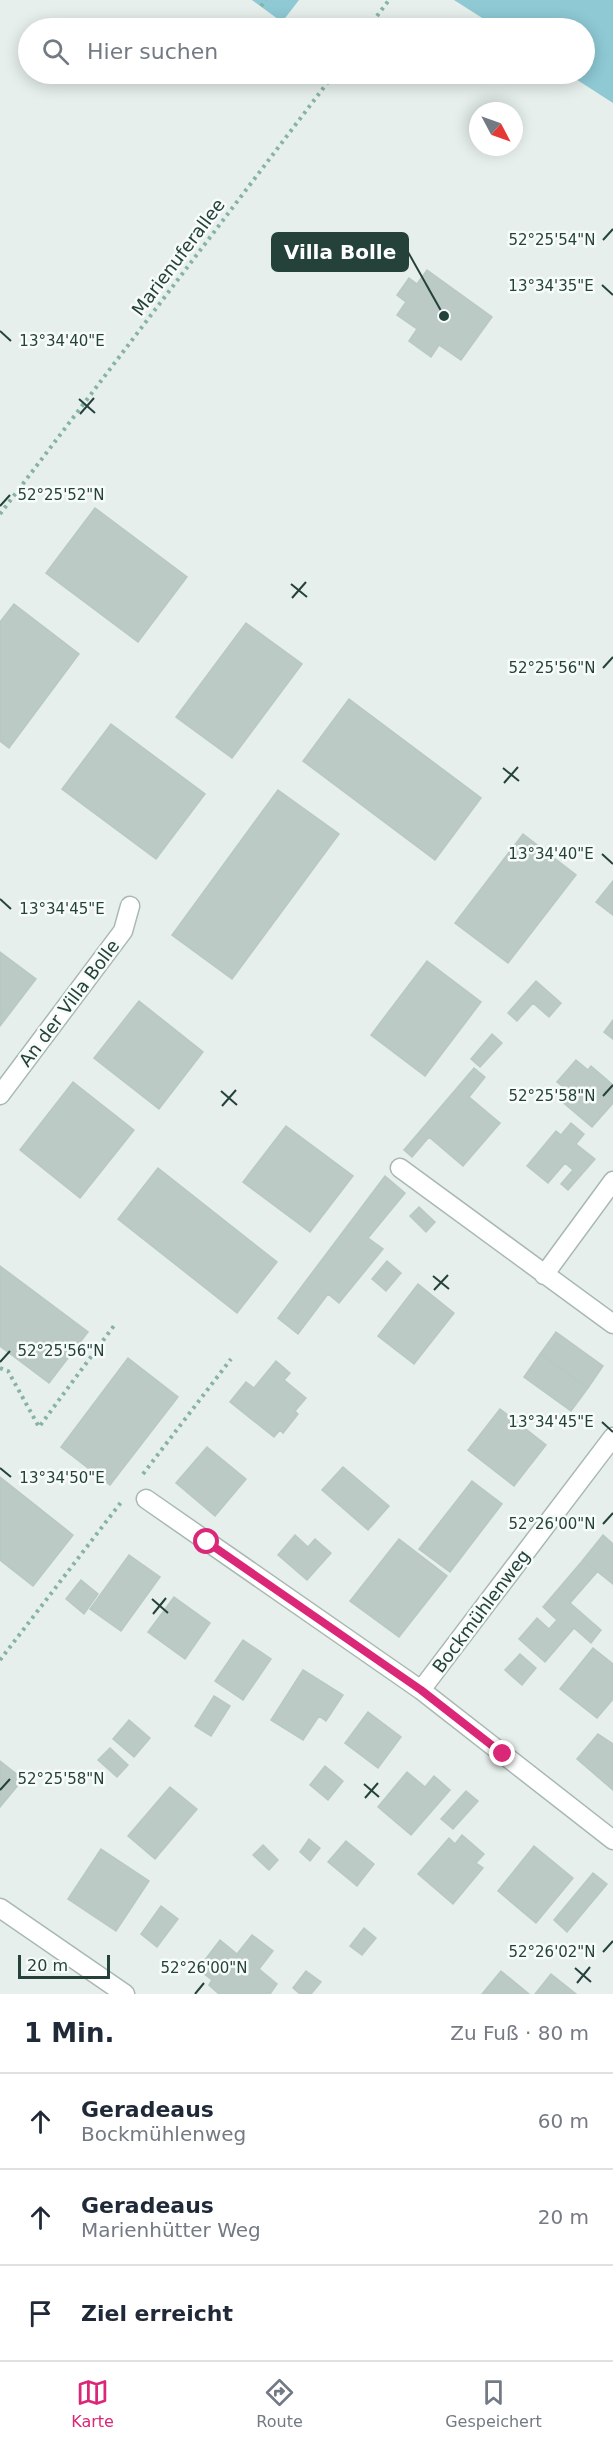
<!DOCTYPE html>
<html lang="de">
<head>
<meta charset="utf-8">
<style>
  :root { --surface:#fff; --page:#f2f2f3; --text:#1f2937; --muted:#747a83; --line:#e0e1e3; --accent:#db2777 }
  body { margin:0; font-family:"DejaVu Sans",sans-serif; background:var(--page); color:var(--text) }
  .compass { position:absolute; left:469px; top:102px; width:54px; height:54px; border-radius:50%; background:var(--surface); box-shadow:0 3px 15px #0003; rotate:131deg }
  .scale { position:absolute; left:18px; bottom:15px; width:92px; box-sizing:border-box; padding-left:6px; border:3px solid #24423a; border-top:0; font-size:16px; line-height:21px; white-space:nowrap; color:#24423a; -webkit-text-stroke:4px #f7fbf9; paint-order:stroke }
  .stop { position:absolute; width:18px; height:18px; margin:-14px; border:4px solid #db2777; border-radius:50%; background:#fff }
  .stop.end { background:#db2777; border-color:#fff; box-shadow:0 2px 6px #0008 }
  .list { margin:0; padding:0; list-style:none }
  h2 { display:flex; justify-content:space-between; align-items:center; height:78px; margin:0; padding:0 24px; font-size:26px }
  h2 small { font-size:20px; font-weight:400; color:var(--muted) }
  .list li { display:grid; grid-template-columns:39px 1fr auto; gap:18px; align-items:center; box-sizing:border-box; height:96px; padding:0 24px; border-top:2px solid var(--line) }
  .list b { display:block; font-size:22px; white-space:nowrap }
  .list p { margin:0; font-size:20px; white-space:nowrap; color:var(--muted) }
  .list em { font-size:20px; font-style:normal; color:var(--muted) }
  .icon { flex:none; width:33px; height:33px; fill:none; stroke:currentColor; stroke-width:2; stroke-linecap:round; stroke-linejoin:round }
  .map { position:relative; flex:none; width:613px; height:1994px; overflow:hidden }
  .search { position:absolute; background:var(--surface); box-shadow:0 3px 15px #0003; left:18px; right:18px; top:18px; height:66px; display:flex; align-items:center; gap:15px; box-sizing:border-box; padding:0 21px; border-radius:33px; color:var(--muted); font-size:22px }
  .sheet { height:366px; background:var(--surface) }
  nav { display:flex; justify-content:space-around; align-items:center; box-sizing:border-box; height:84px; border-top:2px solid var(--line); background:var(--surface); font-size:16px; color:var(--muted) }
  nav a { display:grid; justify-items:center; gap:3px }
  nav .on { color:var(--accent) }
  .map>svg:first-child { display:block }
  .water { fill:#8ec9d4 }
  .building { fill:#bbcac4; stroke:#b8c9c2; stroke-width:1.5 }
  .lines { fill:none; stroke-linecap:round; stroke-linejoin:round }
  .street-casing { stroke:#a8b8b2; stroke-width:21 }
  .path { stroke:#86b3a5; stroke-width:4; stroke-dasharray:3 4.5; stroke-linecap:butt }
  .street { stroke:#fff; stroke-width:18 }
  .route { stroke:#db2777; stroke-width:8 }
  .ticks { fill:none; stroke:#24423a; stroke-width:2 }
  .labels { text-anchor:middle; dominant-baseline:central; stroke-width:5; stroke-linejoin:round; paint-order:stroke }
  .street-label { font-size:18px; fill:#24423a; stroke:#f7fbf9 }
  .ticks-label { font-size:15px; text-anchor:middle; fill:#24423a; stroke:#f7fbf9; stroke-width:5; stroke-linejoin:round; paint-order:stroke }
  .leader { fill:none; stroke:#24423a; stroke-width:2 }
  .callout-dot { fill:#24423a; stroke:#f7fbf9; stroke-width:2 }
  .callout { fill:#24423a; stroke:#24423a; stroke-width:2 }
  .callout-label { font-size:20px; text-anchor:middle; font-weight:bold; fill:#fff }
</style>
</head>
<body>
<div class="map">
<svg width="613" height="1994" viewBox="0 0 613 1994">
  <rect width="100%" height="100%" fill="#e6efeb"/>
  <path class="water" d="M252 0H299L282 22Z
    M454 0H613V103L568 74H584V28H498Z"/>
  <path class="building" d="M427 270 492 317 461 360 439 345 431 357 409 341 417 329 397 315 406 302 397 295 409 278 417 284Z
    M95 508 187 577 138 642 46 573Z
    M14 604 79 654 9 748 0 741V622Z
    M246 623 302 664 232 758 176 717Z
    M349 699 481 798 435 860 303 761Z
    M111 724 205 794 156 859 62 789Z
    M278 790 339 834 232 979 172 935Z
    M523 834 576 875 508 963 455 923Z
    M613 881V915L596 902Z
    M0 952 36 979 0 1026Z
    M427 961 481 1002 425 1076 371 1035Z
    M536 981 561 1003 549 1017 533 1003 517 1021 508 1013Z
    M139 1001 203 1052 159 1109 94 1058Z
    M613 1020V1039L604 1032Z
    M492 1034 502 1043 480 1067 471 1059Z
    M576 1060 588 1070 591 1066 613 1085V1103L592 1127 560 1100 568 1091 557 1082Z
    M474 1068 485 1077 469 1097 500 1123 463 1166 429 1137 412 1157 404 1150Z
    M73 1082 134 1130 80 1198 20 1150Z
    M571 1123 584 1134 576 1144 595 1159 568 1190 561 1184 573 1170 565 1163 548 1183 527 1166 556 1131 561 1135Z
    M286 1126 353 1176 310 1232 243 1182Z
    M158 1168 277 1262 237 1313 118 1219Z
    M385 1176 405 1193 368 1238 383 1249 339 1303 328 1294 298 1334 278 1318Z
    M419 1207 435 1222 426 1232 410 1216Z
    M387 1261 401 1273 386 1291 372 1279Z
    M0 1266 88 1332 49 1383 0 1346Z
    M418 1284 454 1313 414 1364 378 1336Z
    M556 1332 603 1366 588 1388 540 1354Z
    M540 1354 588 1388 571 1411 524 1377Z
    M128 1358 178 1397 110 1485 61 1447Z
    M276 1361 290 1373 284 1380 306 1398 295 1411 298 1414 283 1433 280 1430 274 1437 230 1402 246 1382 254 1388Z
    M500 1409 546 1445 514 1486 468 1450Z
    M207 1447 246 1479 215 1516 176 1483Z
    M343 1467 389 1506 368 1530 322 1490Z
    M0 1477 73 1535 33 1586 0 1560Z
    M472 1481 502 1504 450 1572 419 1549Z
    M295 1535 308 1547 315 1539 331 1553 307 1580 278 1555Z
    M603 1535 613 1544V1584L583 1560Z
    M399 1539 447 1576 399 1637 350 1601Z
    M129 1555 160 1577 121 1631 90 1609Z
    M583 1560 597 1572 570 1603 601 1630 591 1643 574 1628 545 1662 519 1639 537 1618 549 1629 557 1620 543 1607Z
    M81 1580 98 1594 84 1614 66 1599Z
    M174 1597 210 1623 185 1659 148 1632Z
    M243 1640 271 1659 243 1700 215 1681Z
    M593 1648 613 1664V1699L597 1718 560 1689Z
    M520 1654 536 1668 522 1685 505 1670Z
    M303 1670 343 1695 326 1721 319 1716 303 1740 271 1720Z
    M214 1696 230 1706 211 1736 195 1726Z
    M368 1712 401 1737 378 1768 345 1743Z
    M129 1720 150 1738 134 1757 113 1739Z
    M598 1734 613 1744V1790L577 1759Z
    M110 1748 128 1765 117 1777 98 1760Z
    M0 1761 23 1779 0 1807Z
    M325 1766 343 1781 328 1800 310 1785Z
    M407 1772 425 1787 434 1776 450 1790 411 1835 378 1807Z
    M170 1787 197 1809 155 1859 128 1836Z
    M466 1791 478 1801 453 1829 441 1819Z
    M462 1835 484 1854 476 1863 483 1868 453 1904 418 1874 449 1838 455 1844Z
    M309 1839 320 1848 310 1861 300 1852Z
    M346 1841 374 1864 357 1886 328 1862Z
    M263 1845 278 1860 269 1870 253 1855Z
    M534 1846 573 1878 536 1923 498 1891Z
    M101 1849 149 1881 116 1931 68 1899Z
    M593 1873 607 1884 567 1932 554 1920Z
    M161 1906 178 1919 157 1947 141 1934Z
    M364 1928 376 1938 362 1955 350 1946Z
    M252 1935 273 1951 259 1969 277 1984 270 1994H219L209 1985 212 1980 198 1969 220 1940 237 1954Z
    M306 1971 321 1982 311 1994H300L293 1988Z
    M501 1971 529 1994H482Z
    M551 1974 576 1994H535Z"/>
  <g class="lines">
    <defs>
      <path id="street" d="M0 1095 123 931 130 906
        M400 1168 613 1324
        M544 1275 613 1181
        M146 1499 421 1690 613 1840
        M421 1690 613 1437
        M0 1908 125 1994"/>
    </defs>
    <use href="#street" class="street-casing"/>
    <path class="path" d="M261 6 266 0
      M368 28 389 0
      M0 514 334 74
      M0 1368 8 1371 39 1427 116 1323
      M143 1474 231 1359
      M0 1660 122 1501"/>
    <use href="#street" class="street"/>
  </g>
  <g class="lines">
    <path class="route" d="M207 1542 421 1690 503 1754"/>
  </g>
  <path class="ticks" d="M603 240 613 229M602 285 613 295M0 331 11 341M79 399 95 413M80 414 94 398M0 506 10 495M291 584 307 597M292 598 306 582M603 668 613 657M503 768 519 781M504 783 518 767M602 854 613 864M0 899 11 909M221 1091 237 1105M603 1096 613 1085M222 1106 236 1090M433 1276 449 1289M434 1290 448 1275M0 1362 10 1351M602 1422 613 1432M0 1468 11 1477M603 1524 613 1513M152 1599 168 1613M153 1614 166 1598M364 1784 379 1797M0 1790 10 1779M365 1798 378 1783M603 1952 613 1941M575 1968 591 1982M577 1983 590 1967M195 1994 204 1983"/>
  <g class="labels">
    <g class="street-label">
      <text transform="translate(178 257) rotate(-53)">Marienuferallee</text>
      <text transform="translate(69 1003) rotate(-53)">An der Villa Bolle</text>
      <text transform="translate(481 1611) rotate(-53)">Bockmühlenweg</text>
    </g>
  </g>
  <g class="ticks-label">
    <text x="552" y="245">52°25'54"N</text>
    <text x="551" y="291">13°34'35"E</text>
    <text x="62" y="346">13°34'40"E</text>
    <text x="61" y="500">52°25'52"N</text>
    <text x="552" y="673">52°25'56"N</text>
    <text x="551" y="859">13°34'40"E</text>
    <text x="62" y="914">13°34'45"E</text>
    <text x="552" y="1101">52°25'58"N</text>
    <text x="61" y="1356">52°25'56"N</text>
    <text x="551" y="1427">13°34'45"E</text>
    <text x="62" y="1483">13°34'50"E</text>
    <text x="552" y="1529">52°26'00"N</text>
    <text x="61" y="1784">52°25'58"N</text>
    <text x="552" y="1957">52°26'02"N</text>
    <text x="204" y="1973">52°26'00"N</text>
  </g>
  <path class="leader" d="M444 316L408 252"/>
  <circle class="callout-dot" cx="444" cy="316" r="6"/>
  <rect class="callout" x="272" y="233" width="136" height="38" rx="6"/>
  <g class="callout-label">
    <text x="340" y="259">Villa Bolle</text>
  </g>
</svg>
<svg class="compass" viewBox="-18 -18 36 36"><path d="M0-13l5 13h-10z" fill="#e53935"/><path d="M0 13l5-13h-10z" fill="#747a83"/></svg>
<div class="scale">20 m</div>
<div class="stop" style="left:207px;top:1542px"></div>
<div class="stop end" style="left:503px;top:1754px"></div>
<div class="search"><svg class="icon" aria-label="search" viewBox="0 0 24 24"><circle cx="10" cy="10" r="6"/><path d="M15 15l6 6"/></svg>Hier suchen</div>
</div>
<section class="sheet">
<h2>1 Min.<small>Zu Fuß · 80 m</small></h2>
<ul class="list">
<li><svg class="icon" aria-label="ahead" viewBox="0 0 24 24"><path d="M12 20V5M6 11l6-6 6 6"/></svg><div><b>Geradeaus</b><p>Bockmühlenweg</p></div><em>60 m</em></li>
<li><svg class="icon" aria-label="ahead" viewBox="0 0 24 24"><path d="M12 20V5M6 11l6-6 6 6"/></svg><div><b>Geradeaus</b><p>Marienhütter Weg</p></div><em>20 m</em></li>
<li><svg class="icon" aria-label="arrive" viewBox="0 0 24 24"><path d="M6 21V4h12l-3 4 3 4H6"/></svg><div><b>Ziel erreicht</b></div></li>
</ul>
</section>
<nav>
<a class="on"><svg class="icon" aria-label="map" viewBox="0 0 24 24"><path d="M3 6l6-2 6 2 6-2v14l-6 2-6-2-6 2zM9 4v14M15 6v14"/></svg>Karte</a>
<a><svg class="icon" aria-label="directions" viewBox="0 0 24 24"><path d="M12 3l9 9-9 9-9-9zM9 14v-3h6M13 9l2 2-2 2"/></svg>Route</a>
<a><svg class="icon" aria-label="saved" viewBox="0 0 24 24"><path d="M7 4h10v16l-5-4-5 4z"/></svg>Gespeichert</a>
</nav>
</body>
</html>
